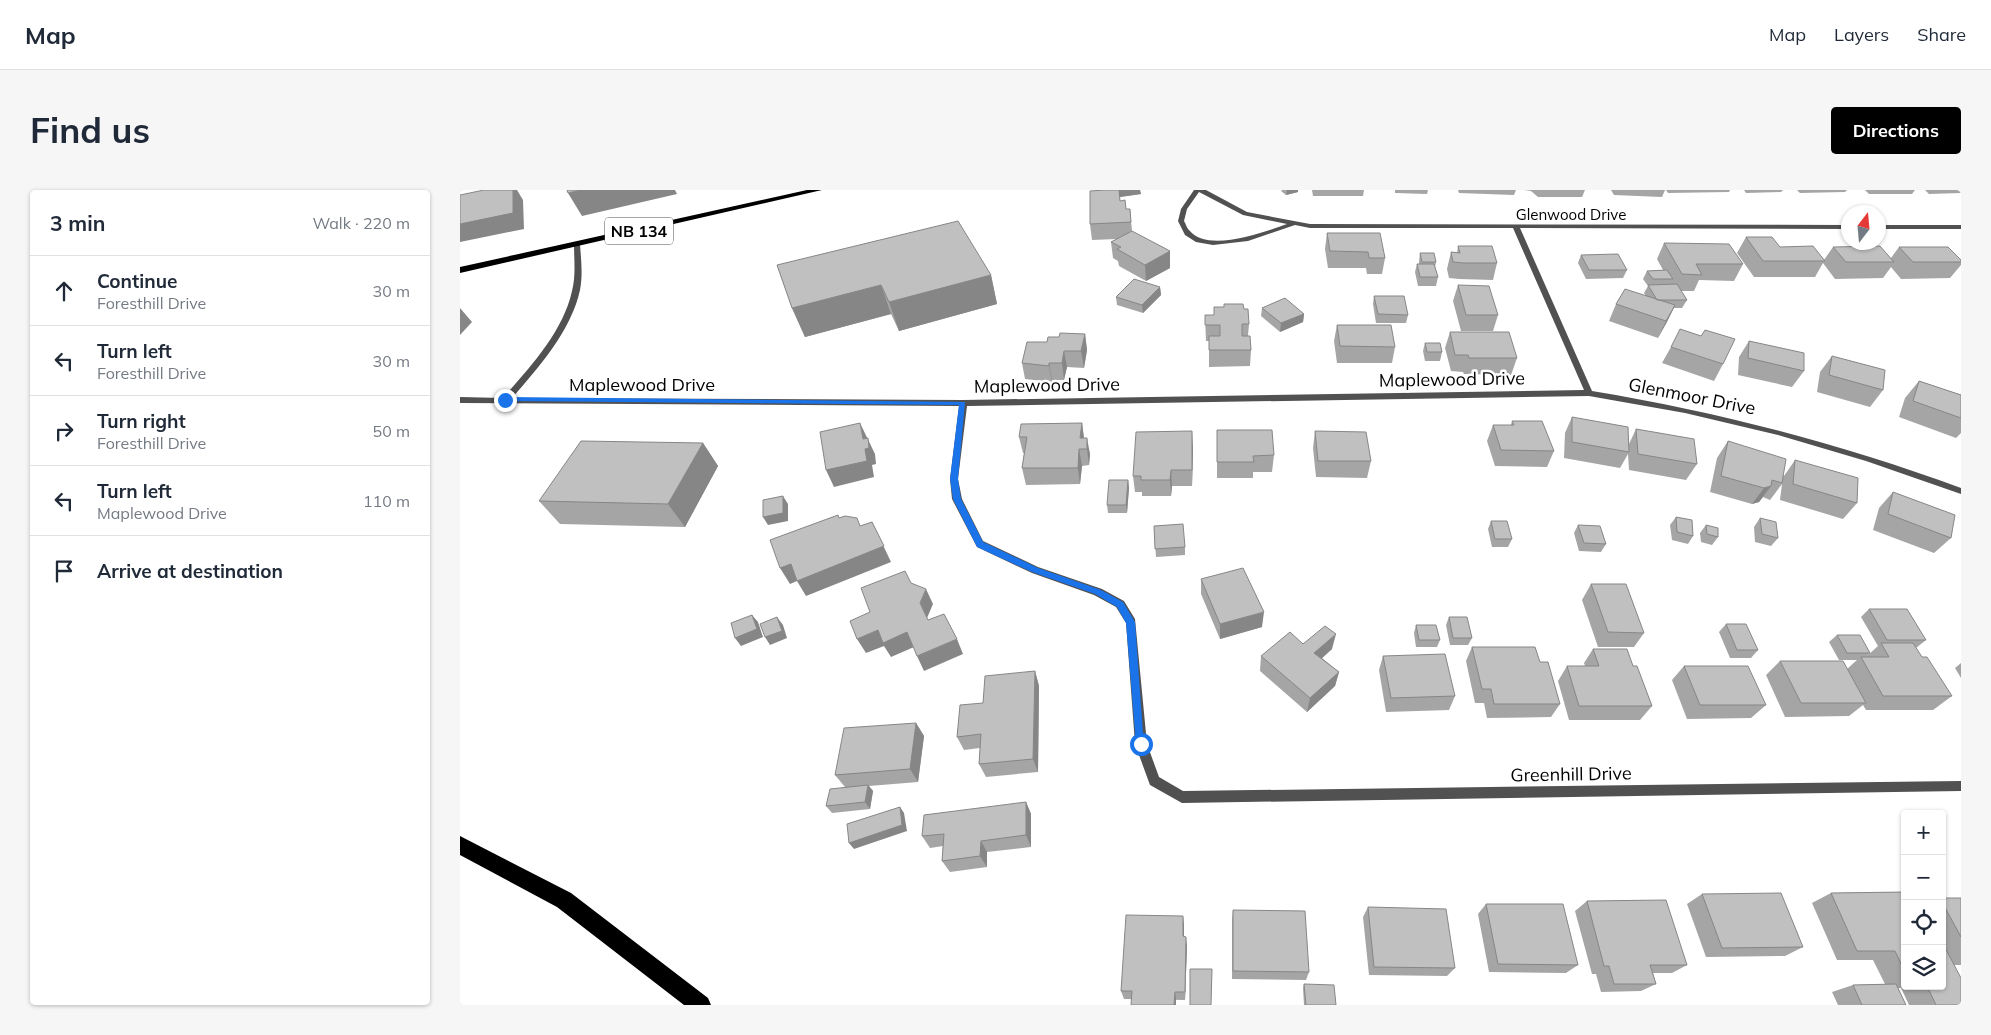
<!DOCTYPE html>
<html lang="en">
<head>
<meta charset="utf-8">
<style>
  :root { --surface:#fff; --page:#f6f6f7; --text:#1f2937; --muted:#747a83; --line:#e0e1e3; --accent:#000 }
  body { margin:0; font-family:Mulish,sans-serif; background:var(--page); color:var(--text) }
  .controls { position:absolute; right:15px; bottom:15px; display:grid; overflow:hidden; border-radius:5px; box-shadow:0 1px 4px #0004 }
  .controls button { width:45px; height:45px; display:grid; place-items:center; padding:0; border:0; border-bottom:1px solid var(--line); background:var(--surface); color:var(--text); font:25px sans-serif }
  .compass { position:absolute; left:1381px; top:15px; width:45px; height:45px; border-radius:50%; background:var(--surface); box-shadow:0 1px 4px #0004; rotate:16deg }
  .stop { position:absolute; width:15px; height:15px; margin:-11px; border:4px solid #1a73e8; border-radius:50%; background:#fff }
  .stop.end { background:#1a73e8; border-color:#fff; box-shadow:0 1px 5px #0008 }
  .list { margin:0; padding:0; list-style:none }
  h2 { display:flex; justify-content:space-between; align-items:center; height:65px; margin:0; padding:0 20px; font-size:21px }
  h2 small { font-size:16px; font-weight:400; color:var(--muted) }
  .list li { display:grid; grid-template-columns:32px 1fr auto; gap:15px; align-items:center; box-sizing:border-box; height:70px; padding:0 20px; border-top:1px solid var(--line) }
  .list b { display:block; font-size:19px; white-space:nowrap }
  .list p { margin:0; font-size:16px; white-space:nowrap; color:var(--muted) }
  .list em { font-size:16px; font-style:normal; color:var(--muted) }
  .icon { flex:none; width:28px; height:28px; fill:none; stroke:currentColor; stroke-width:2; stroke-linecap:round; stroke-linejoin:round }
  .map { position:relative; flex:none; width:1501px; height:815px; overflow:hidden; border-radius:5px }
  header { display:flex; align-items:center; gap:30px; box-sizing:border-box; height:70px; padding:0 25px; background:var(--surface); border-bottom:1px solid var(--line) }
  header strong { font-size:24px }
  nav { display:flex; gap:28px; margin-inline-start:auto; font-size:18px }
  .intro { display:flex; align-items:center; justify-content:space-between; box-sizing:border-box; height:120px; padding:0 30px }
  h1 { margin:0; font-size:35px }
  .button { padding:12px 22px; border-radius:5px; background:var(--accent); color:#fff; font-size:18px; font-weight:700 }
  main { display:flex; gap:30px; padding:0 30px }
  aside { flex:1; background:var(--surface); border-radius:5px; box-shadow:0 1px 4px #0004 }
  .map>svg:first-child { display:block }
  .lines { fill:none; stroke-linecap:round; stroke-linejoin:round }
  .street { fill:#515151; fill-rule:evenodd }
  .primary { fill:#000; fill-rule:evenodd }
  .highway { fill:#000; fill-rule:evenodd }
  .wall { fill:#a5a5a5 }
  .shaded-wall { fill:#868686 }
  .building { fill:#c0c0c0; stroke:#868686 }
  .route { fill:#1a73e8 }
  .labels { text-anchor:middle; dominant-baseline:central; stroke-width:5; stroke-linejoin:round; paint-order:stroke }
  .far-street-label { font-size:15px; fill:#000; stroke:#fff }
  .shield { fill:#fff; stroke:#4c4c4c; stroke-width:1 }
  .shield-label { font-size:16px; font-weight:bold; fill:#000 }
  .street-label { font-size:18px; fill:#000; stroke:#fff }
</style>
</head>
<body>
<header>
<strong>Map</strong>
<nav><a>Map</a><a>Layers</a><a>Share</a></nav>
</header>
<div class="intro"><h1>Find us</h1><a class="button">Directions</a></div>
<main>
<aside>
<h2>3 min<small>Walk · 220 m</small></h2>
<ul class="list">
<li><svg class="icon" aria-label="ahead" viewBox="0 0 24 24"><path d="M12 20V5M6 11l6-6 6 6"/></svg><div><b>Continue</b><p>Foresthill Drive</p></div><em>30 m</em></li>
<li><svg class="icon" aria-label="left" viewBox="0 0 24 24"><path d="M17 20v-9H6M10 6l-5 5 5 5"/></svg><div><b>Turn left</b><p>Foresthill Drive</p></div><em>30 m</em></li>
<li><svg class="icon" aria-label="right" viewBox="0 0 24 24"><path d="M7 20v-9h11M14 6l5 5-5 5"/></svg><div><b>Turn right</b><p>Foresthill Drive</p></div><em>50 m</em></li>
<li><svg class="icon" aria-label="left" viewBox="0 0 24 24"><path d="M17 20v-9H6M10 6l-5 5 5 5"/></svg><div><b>Turn left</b><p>Maplewood Drive</p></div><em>110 m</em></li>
<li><svg class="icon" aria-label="arrive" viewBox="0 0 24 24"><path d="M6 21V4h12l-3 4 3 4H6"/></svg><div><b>Arrive at destination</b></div></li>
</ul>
</aside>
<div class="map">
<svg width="1501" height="815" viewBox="0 0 1501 815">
  <rect width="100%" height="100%" fill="#fff"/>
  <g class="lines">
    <path class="street" d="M734 0H746L787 22 850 34 1388 35V39L1060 38 1132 201C1259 222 1381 254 1501 298V304L1406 271 1318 245 1225 223 1129 206 507 216 498 289 502 309 523 351 578 377 642 399 664 411 675 429 687 554 699 587 723 601 1501 591V601L722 613 690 595 675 554 666 433 656 417 634 405 572 383 517 357 492 309 490 289 499 216 0 213V207L43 208C70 177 103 142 112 101 116 85 114 70 114 54L117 52 120 54C121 69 123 85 120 100 111 141 79 177 52 208L503 210 1124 200 1053 38H850L835 35 788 51 753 55 736 52 725 45 718 31 721 19ZM739 2 783 25 827 34C805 42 748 63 730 41 727 39 726 34 724 31L727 19Z
      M1418 35H1501V39H1418Z"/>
    <path class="primary" d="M347 0H362L0 83V77Z"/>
    <path class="highway" d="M0 646 111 703 248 808 251 815H224L97 717 0 665Z"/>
  </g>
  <path class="wall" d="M645 0H680L681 4 660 7V11L666 19H670L672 41 710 78 686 91 659 76 658 71 653 68 651 52 657 49 632 50 630 34Z
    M822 0H838V2L826 5 821 1Z
    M852 0H904L903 6H853Z
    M935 0H968L967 4 935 3Z
    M998 0H1056L1054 5 999 3Z
    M1064 0H1125L1122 7H1078L1071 1Z
    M1151 0H1205L1202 7 1154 5Z
    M1206 0H1270L1269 2 1208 3Z
    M1284 0H1323L1321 2 1286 3Z
    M1337 0H1387L1385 2 1340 3Z
    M1405 0H1455L1452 4H1409Z
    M1465 0H1501V3L1469 4Z
    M867 43 925 68 922 84H907L906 78H868L865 59Z
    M1286 47 1364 70 1373 57 1431 68 1439 57 1501 70V75L1490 88 1441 89 1431 77 1423 88 1375 89 1363 73 1355 87H1294L1277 63Z
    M1204 53 1283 74 1274 91 1239 90 1234 101H1221L1227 110 1222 118H1214L1198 148 1149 131 1156 114 1186 106 1184 103 1188 96 1183 89 1187 81 1203 80 1197 69Z
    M998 56 1037 73 1033 90 999 89 989 88 987 79 991 62 997 63Z
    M960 63 976 72 975 77 978 87 976 96H958L955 82 957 74H959V72Z
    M1121 65 1167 80 1163 88 1126 89 1118 73Z
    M317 75 531 85 537 114 439 141 431 124 345 147 332 118Z
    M998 95 1038 125 1033 141H1001L993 111Z
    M700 97 701 105 683 123 657 115 656 107Z
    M914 106 948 125 946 133H916L913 114Z
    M802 118 844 124 843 132 820 142 801 126Z
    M784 119 789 134 788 146 791 160 790 176 749 177V151H746L745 125H754Z
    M877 135 935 157 932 173H877L874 151Z
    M990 142 1057 168 1051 185 1004 184 1003 182 991 181 985 158Z
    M625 144 627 160 624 178 607 177 604 190H592V192L565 189 562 173 587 152 599 147Z
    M1289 151 1344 181 1332 197 1278 185 1279 167Z
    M965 153 982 162 980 171H965L963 161Z
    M1211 157 1263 174 1254 191 1202 173Z
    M1372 166 1423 200 1410 217 1357 202 1360 182Z
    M1459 191 1501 205V243L1496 248 1439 227 1445 208Z
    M1112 227 1169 254 1176 239 1237 274 1226 290 1169 280 1168 264 1160 278 1104 268 1105 243Z
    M1052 231 1094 261 1087 277 1035 276 1027 251 1033 235H1051Z
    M622 233 624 248 630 264 629 275 622 276 620 294 566 295 562 278 564 263H563L559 247Z
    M757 240 814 265 812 282H793V288H757Z
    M855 241 911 271 907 288 856 287 853 258Z
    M1268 251 1324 286 1335 270 1397 313 1383 329 1320 310 1322 294 1310 310 1303 307 1299 312 1292 314 1250 302 1257 268Z
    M243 253 258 276 225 337 100 334 79 311Z
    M733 258 732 296H712L711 306H682V302H675L673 286Z
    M668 290 669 298 667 323H648L647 315Z
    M1433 302 1491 348 1474 363 1413 340 1419 318Z
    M1216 327 1233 346 1228 354 1212 350 1210 335Z
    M1300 328 1318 348 1311 356 1295 352 1294 337Z
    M1031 331 1052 349 1048 357H1032L1028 339Z
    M1118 335 1146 354 1141 362 1119 361 1114 343Z
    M1246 335 1258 347 1252 355 1241 352 1240 343Z
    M694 336 725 357V365L696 367Z
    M741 389 802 437 760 449 741 404Z
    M1131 394 1184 443 1174 457H1138L1122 410Z
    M1409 419 1466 450 1456 458 1462 467 1492 506 1473 520H1406L1403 515 1389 526 1325 527 1306 485 1320 471 1387 479 1397 470H1379L1369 452 1377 445 1410 463 1406 467 1418 456 1401 427Z
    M989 427 1012 448 1008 455H990L986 435Z
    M1266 434 1298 460 1291 468H1270L1259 442Z
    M956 435 980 450 977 457H956L954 443Z
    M843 454 872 459 862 468 879 482 875 496 847 522 800 481 801 466Z
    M1012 457 1080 472 1100 514 1091 527 1027 528 1024 513H1015L1006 471Z
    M1133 459 1173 476 1192 516 1180 530H1109L1098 491 1107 476H1125L1124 473Z
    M923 466 995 506 989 520 926 522 919 480Z
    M1501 473V488L1495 478Z
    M1224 476 1306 515 1291 528 1227 529 1212 490Z
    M575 481 579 496 578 582 526 587 519 574 520 558 504 560 497 547 523 513Z
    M456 533 464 546 458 592 409 596 413 601 410 619 372 623 366 616 385 597 375 585Z
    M566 612 571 624V657L527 662V677L490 682 482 671 483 656 470 658 462 646Z
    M1445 702V796H1482V708H1501V775H1494L1501 815H1449L1441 798H1438L1446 815H1378L1372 802 1393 795 1425 794 1413 770H1377L1352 713 1371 703Z
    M1242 704 1343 757 1325 766 1246 767 1227 714Z
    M1127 711 1227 775 1212 783H1193L1196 794 1181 801 1141 802 1136 784H1132L1115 721Z
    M1026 714 1118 775 1106 783 1029 782 1018 724Z
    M908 717 995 778 987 786 909 785 903 727Z
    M773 720 849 782 846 790 772 789V730Z
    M723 726 724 746 727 756 725 810 664 809 661 801Z
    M844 794 876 815H844L843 798Z"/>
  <path class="shaded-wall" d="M53 0H57L63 10 64 39 0 52V34Z
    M121 0H215L217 4 122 26 108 3Z
    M650 0H680L681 4 660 7Z
    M827 0H838V2L826 5Z
    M710 61V78L686 91 685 75Z
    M531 85 537 114 439 141 429 112Z
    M421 95 431 124 345 147 332 118Z
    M700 97 701 105 683 123 682 115Z
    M1215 115 1207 132 1198 148 1206 131Z
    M0 118 12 132 0 145Z
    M844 124 843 132 820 142 821 133Z
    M625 144 627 160 624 178 621 161Z
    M604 161 607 177 604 190 602 173Z
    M589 173 592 190V192L589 176Z
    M400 233 415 264 416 274 412 275 414 287 374 297 366 280 403 249Z
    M622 233 624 249 620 248Z
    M732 241 733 258 732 296Z
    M627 248 630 264 629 275 627 259Z
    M243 253 258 276 225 337 208 314Z
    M619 259 622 276 620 294 618 278Z
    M711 280 712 296 711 306 710 290Z
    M668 290 669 298 667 323 666 315Z
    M1311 296 1299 312 1292 314 1304 298Z
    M323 306 328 314V331L308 335 303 327Z
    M412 332 431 372 346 406 337 391 330 394 320 378Z
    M466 399 473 414 467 428 460 413Z
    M804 422 802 437 760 449V434Z
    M292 425 298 432 303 447 281 456 275 448Z
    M317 427 323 435 327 448 310 455 305 447Z
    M418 440 447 442 454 457 431 467 424 456 406 463 397 449Z
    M876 444 872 459 852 477 854 463Z
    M497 449 503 464 464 481 457 466Z
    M575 481 579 496 578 582 573 569Z
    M879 482 875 496 847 522 850 508Z
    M456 533 464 546 458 592 450 579Z
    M408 595 413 601 410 619 405 612Z
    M566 612 571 624V657L566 645Z
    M440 617 444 623 447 641 394 659 389 653Z
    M521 651 527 662V677L520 666Z
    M723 726 724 735V755L723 746Z
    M726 747 727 756 725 810V802Z
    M715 802 716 809V815H714Z"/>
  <path class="building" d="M24 0H53V23L0 34V5Z
    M107 0H121L108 3Z
    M646 0H659L660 11 665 10 666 19H670L671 32 630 34V1Z
    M498 31 531 85 429 112 421 95 332 118 317 75Z
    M672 41 710 61 685 75 657 59 661 57 651 52Z
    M867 43H920L925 68H909L908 62 870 61Z
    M1286 47H1312L1320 57 1353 56 1365 71H1303Z
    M1204 53 1269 54 1283 74H1236L1242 85 1222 84Z
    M998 56H1032L1037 73H1003L993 72 991 62 1000 63Z
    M1420 56 1434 72H1386L1373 57Z
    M1439 57H1488L1501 70V72H1453Z
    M960 63H974L976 72H962Z
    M1158 64 1167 80H1129L1121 65Z
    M957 74H974L978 87H960Z
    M1207 80 1213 89H1193L1187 81Z
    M674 89 700 97 682 115 656 107Z
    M1217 94 1227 110H1197L1188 95Z
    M998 95 1029 96 1038 125H1006Z
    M1165 99 1215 115 1206 131 1156 114Z
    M914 106H944L948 125 918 124Z
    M825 108 844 124 821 133 802 118Z
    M764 114H783L784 119H788L789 134H782V146H790L791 160H749V146H760V135H745V125H754V117H764Z
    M877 135H931L935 157 880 156Z
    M1220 139 1241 146 1245 140 1275 149 1263 174 1211 157Z
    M990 142H1049L1057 168H1009L1008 165H995Z
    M600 143 625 144 621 161H604L602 173H589V176L562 173 567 152H587L588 147H599Z
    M1289 151 1344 163V181L1288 168Z
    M965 153H980L982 162H967Z
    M1372 166 1425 180 1423 200 1369 185Z
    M1459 191 1501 205V228L1453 211Z
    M1112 227 1168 237 1169 262 1112 252Z
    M1052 231H1082L1094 261 1041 260 1033 235H1054Z
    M400 233 403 249 408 248 409 258 405 259 407 271 366 280 360 242Z
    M622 233 620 248H627V259H619L618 278H562L567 247H559L561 234Z
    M1176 239 1234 249 1237 274 1178 264Z
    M757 240H812L814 265 793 266 794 272H757Z
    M732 241V280H711L710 290H681V286H673L676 242Z
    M855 241 906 242 911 271H858Z
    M121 251 243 253 208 314 79 311Z
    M1268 251 1326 269 1322 293 1312 290 1311 296 1304 298 1261 286Z
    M1335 270 1398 288 1397 313 1333 294Z
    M649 290H668L666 315H647Z
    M1433 302 1495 325 1491 348 1428 324Z
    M323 306V323L303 327V310Z
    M378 325 379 328 385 326 397 328 400 336 412 332 424 356 337 391 331 374 320 378 310 350Z
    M1216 327 1232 330 1233 346 1217 342Z
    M1300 328 1316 332 1318 348 1302 344Z
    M1031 331H1047L1052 349H1035Z
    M723 334 725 357 695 359 694 336Z
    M1118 335 1140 336 1146 354 1124 353Z
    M1246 335 1258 338V347L1247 344Z
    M783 378 804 422 760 434 741 389Z
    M445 381 451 393 466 399 460 413 468 430 484 424 497 449 457 466 447 442 423 453 418 440 397 449 390 431 410 422 401 398Z
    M1131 394H1166L1184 443 1148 442Z
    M1409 419H1447L1466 450H1427Z
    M292 425 297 439 275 448 271 433Z
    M317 427 322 441 305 447 300 434Z
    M989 427H1007L1012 448H993Z
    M1266 434H1286L1298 460H1277Z
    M956 435H976L980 450H959Z
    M865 436 876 444 854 463 879 482 850 508 801 466 830 442 843 454Z
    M1377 445H1400L1410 463H1387Z
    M1421 453H1453L1462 467H1467L1492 506H1423L1401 467H1429Z
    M1012 457H1075L1080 472H1088L1100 514H1034L1031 499H1022Z
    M1133 459H1167L1173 476H1177L1192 516H1119L1107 476H1139Z
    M985 464 995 506 931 508 923 466Z
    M1320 471H1383L1406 513H1341Z
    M1224 476H1288L1306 515H1240Z
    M575 481 573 569 519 574 521 544 497 547 500 515 523 513 525 486Z
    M456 533 450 579 375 585 384 538Z
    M408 595 405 612 366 616 370 599Z
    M566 612V645L521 651 520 666 482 671 484 644 462 646 464 625Z
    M440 617 442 635 389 653 387 634Z
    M1445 702V782L1435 761H1397L1371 703Z
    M1321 703 1343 757 1262 758 1242 704Z
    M1482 708H1501V747L1482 712Z
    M1206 710 1227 775H1190L1196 794H1154L1149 776H1144L1127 711Z
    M1026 714H1103L1118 775 1038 774Z
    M908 717 986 719 995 778 914 777Z
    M773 720 845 721 849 782 773 781Z
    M666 725 723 726V746L726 747 725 802H715L714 815H671L672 801H661Z
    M1482 752 1501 788V815H1476L1467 796H1482Z
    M730 779H752L751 815H730Z
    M844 794 874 795 876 815H846Z
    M1436 794 1446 815H1402L1393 795Z"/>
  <path class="route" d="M45 207 505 212 498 289 501 309 523 352 578 378 641 400 663 412 675 432 684 557H677L676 554 666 433 657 417 635 404 572 382 517 357 493 309 490 289 499 215 43 211Z"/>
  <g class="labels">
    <g class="far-street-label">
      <text x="1111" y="24">Glenwood Drive</text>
    </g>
    <rect class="shield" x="145" y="27.5" width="68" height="27" rx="4"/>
    <g class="shield-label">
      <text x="179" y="41">NB 134</text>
    </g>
    <g class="street-label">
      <text transform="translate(992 189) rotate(-1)">Maplewood Drive</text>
      <text x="182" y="194">Maplewood Drive</text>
      <text transform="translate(587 195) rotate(-1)">Maplewood Drive</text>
      <text transform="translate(1232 206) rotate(11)">Glenmoor Drive</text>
      <text transform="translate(1111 584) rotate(-1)">Greenhill Drive</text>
    </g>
  </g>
</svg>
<div class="controls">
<button>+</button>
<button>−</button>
<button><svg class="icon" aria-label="locate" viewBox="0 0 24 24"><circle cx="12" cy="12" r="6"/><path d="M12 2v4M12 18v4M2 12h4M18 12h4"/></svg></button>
<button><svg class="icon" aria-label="layers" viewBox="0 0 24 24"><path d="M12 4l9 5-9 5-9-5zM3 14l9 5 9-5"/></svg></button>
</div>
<svg class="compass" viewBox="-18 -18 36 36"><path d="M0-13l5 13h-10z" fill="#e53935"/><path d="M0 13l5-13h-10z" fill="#747a83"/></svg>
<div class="stop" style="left:681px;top:554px"></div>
<div class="stop end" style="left:45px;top:210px"></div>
</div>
</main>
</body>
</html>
